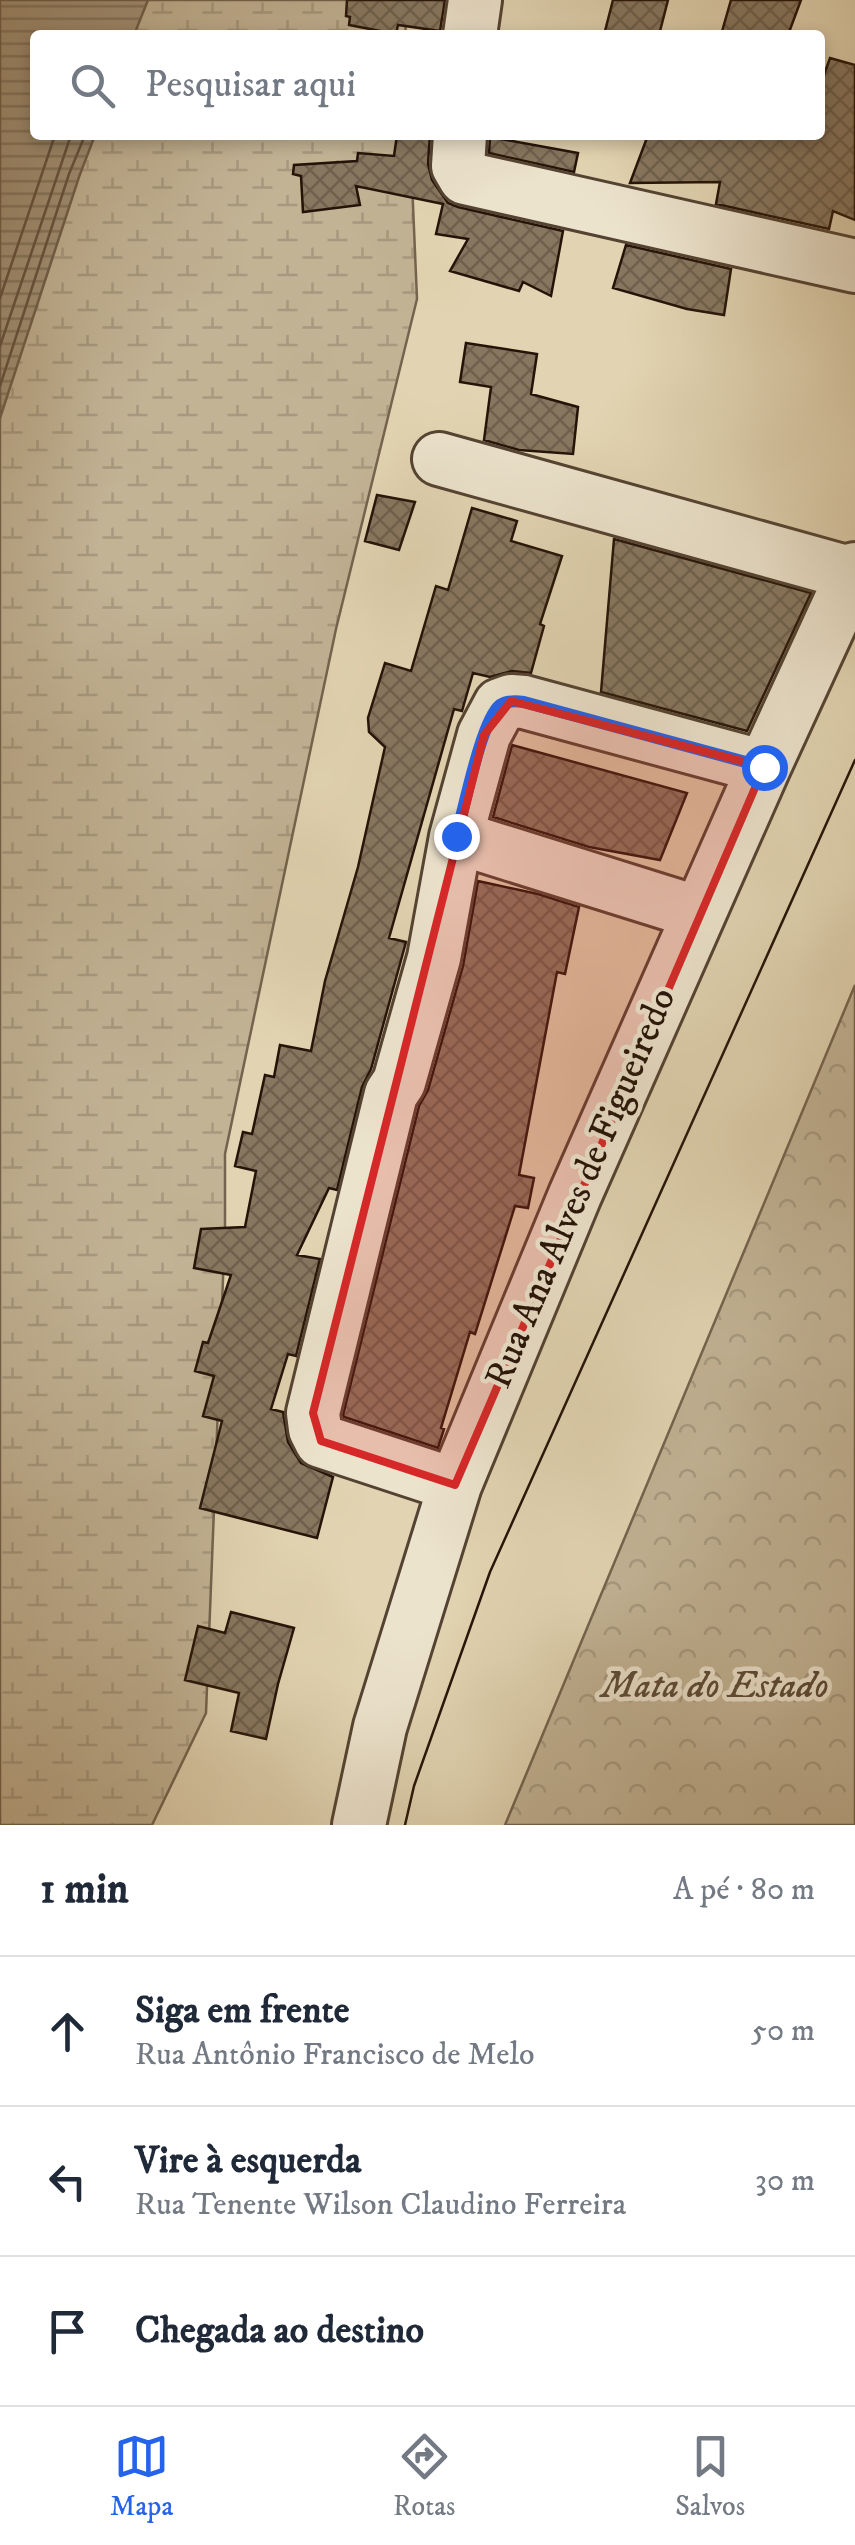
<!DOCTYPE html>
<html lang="pt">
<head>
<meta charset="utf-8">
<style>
  :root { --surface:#fff; --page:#f6f6f7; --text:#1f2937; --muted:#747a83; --line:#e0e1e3; --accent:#2563eb }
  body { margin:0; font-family:"IM FELL DW Pica",serif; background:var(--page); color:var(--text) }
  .stop { position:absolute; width:30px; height:30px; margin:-22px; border:8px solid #2563eb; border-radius:50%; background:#fff }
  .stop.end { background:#2563eb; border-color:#fff; box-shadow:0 2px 10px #0008 }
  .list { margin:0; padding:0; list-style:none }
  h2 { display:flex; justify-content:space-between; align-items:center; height:130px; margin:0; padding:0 40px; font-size:42px }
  h2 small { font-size:32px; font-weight:400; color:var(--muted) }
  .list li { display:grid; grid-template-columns:65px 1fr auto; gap:30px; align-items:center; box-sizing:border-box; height:150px; padding:0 40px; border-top:2px solid var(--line) }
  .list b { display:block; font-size:38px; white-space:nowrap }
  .list p { margin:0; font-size:32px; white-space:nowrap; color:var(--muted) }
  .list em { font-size:32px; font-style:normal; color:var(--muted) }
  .icon { flex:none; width:55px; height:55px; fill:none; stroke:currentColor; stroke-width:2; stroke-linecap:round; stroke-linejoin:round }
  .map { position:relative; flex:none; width:855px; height:1825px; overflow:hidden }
  .search { position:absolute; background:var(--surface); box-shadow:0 5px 15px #0003; left:30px; right:30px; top:30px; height:110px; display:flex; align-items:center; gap:25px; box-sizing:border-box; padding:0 35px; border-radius:10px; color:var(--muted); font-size:38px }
  .sheet { height:580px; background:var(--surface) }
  nav { display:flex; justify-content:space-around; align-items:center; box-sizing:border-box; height:140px; border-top:2px solid var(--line); background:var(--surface); font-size:28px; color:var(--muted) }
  nav a { display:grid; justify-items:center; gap:5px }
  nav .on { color:var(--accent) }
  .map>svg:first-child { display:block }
  .forest { fill:url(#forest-crowns); stroke:#74634e; stroke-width:2.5 }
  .wetland { fill:url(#wetland-marsh); stroke:#74634e; stroke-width:2.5 }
  .water { fill:url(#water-rules); stroke:#705f4b; stroke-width:2.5 }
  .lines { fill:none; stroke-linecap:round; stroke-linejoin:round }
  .shore { stroke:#645240; stroke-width:2.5 }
  .building { fill:url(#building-cross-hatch); stroke:#251308; stroke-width:2.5 }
  .minor-casing { stroke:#544332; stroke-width:58 }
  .minor { stroke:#ece3cd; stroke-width:52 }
  .tram { stroke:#251308; stroke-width:2.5 }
  .route { stroke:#2563eb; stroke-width:12 }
  .marked { fill:#d62828; fill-opacity:0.2; stroke:#d62828; stroke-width:8; stroke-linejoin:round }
  .labels { text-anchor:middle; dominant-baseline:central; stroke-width:9; stroke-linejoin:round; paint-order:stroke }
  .street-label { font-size:38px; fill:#251308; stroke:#ece3cd }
  .park-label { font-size:38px; font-style:italic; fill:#5c4b39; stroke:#ece3cd }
</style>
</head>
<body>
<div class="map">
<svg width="855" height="1825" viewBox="0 0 855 1825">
  <defs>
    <pattern id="forest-crowns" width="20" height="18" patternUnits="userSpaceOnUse" patternTransform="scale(2.5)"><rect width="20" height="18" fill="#c2b395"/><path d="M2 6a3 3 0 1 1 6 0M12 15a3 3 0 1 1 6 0" fill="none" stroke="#a7997f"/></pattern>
    <pattern id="wetland-marsh" width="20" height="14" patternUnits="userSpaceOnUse" patternTransform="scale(2.5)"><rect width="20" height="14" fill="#c2b395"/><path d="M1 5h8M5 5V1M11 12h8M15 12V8" fill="none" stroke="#a7997f"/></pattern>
    <pattern id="water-rules" width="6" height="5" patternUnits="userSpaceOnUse" patternTransform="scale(2.5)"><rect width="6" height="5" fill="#a29278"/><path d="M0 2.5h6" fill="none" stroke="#847660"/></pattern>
    <pattern id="building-cross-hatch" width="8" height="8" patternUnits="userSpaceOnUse" patternTransform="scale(2.5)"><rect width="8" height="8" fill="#877760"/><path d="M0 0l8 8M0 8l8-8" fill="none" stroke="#6e604d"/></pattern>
  </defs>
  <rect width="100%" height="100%" fill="#e2d4b2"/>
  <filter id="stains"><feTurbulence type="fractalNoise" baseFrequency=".002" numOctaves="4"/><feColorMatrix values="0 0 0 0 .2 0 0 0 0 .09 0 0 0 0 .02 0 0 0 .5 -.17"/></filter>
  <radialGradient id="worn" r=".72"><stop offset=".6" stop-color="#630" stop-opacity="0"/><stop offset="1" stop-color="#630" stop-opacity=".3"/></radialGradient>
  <path class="forest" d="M855 985V1825H505Z"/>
  <path class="wetland" d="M0 0H404L406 35H35V135H410L417 299 336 629 225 1154V1228L206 1713 152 1825H0Z"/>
  <path class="water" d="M0 0H148L134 35H35V135H95L79 177 0 418Z"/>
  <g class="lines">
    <path class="shore" d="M0 298 55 135
      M0 346 71 135
      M0 386 69 174 85 135"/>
  </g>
  <path class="building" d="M347 0H445L440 31 398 25 396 34 349 25 350 17 346 16Z
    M613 0H668L659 35H604Z
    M731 0H801L788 35H721Z
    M830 58 855 65V220L833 211 829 229 716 204 720 182 630 183 648 135H820V86Z
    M397 135H430L428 164 432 180 448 203 458 207 563 231 551 296 523 282 519 291 450 271 468 239 436 234 443 204 356 186 360 205 303 212 301 176 293 174 294 165 357 161 358 153 394 156Z
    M490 137 578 153 574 172 489 153Z
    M626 245 731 269 724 315 687 309 613 288Z
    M466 343 537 354 531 394 578 407 573 454 519 450 484 440 491 387 460 382Z
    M377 495 415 502 399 550 365 541Z
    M472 508 517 521 511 541 562 556 540 624 544 626 531 673 512 671 490 677 473 673 462 711 454 709 389 938 406 942 371 1069 362 1087 337 1190 329 1188 297 1255 320 1259 296 1356 288 1354 271 1409 283 1412 288 1442 301 1463 333 1477 317 1538 200 1508 222 1421 203 1416 214 1376 195 1371 203 1342 208 1343 231 1275 194 1268 201 1229 245 1227 256 1171 235 1166 243 1132 252 1134 265 1075 274 1077 280 1045 311 1051 325 981 358 867 385 747 369 732 368 718 385 663 411 671 436 586 448 590Z
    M614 539 811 593 747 731 601 692Z
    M512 745 687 793 660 860 589 847 493 817Z
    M478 881 538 894 579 907 565 974 557 972 519 1175 534 1178 528 1208 515 1206 475 1334 470 1332 441 1428 444 1429 438 1448 344 1417 343 1415 419 1106 428 1090 463 966Z
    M231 1612 294 1628 278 1684 266 1739 231 1731 239 1693 185 1680 198 1626 225 1633Z"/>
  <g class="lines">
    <defs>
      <path id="minor" d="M470 35 475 0
        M460 135 458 166 465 178 855 266
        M439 459 853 574
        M456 837 699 913
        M455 1485 321 1441 315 1429 313 1413 391 1094 399 1082 434 958 456 837 484 735 500 705 511 701 524 702 764 767
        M359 1825 380 1727 455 1485 575 1195 764 767 855 569"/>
    </defs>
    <use href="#minor" class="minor-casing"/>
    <use href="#minor" class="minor"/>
    <path class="tram" d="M405 1825 414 1786 490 1572 855 760"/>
  </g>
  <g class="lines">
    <path class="route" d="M456 836C464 810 481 720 500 705 507 700 517 701 524 702L764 767"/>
  </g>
  <path class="marked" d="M511 701 764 767 455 1485 321 1441 313 1413 484 735Z"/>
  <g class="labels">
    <g class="street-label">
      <text transform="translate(581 1188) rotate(-67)">Rua Ana Alves de Figueiredo</text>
    </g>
    <g class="park-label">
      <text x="715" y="1686">Mata do Estado</text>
    </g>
  </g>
  <rect width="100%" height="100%" filter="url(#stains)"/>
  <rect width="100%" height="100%" fill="url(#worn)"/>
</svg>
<div class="stop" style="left:764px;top:767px"></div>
<div class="stop end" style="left:456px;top:836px"></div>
<div class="search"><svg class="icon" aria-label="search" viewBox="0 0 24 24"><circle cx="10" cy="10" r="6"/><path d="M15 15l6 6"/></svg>Pesquisar aqui</div>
</div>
<section class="sheet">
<h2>1 min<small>A pé · 80 m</small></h2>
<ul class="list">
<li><svg class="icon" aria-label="ahead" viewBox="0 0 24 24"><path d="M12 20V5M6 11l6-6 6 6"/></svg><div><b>Siga em frente</b><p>Rua Antônio Francisco de Melo</p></div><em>50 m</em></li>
<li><svg class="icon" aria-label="left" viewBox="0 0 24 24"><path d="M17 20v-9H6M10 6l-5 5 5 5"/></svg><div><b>Vire à esquerda</b><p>Rua Tenente Wilson Claudino Ferreira</p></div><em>30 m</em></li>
<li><svg class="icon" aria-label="arrive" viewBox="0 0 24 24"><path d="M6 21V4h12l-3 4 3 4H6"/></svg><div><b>Chegada ao destino</b></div></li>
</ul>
</section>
<nav>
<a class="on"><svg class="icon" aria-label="map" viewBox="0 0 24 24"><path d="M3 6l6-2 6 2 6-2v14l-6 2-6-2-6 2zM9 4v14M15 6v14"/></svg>Mapa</a>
<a><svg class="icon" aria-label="directions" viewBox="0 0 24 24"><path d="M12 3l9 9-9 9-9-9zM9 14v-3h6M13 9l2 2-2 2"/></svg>Rotas</a>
<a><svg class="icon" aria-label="saved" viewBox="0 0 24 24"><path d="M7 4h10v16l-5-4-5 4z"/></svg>Salvos</a>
</nav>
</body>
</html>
